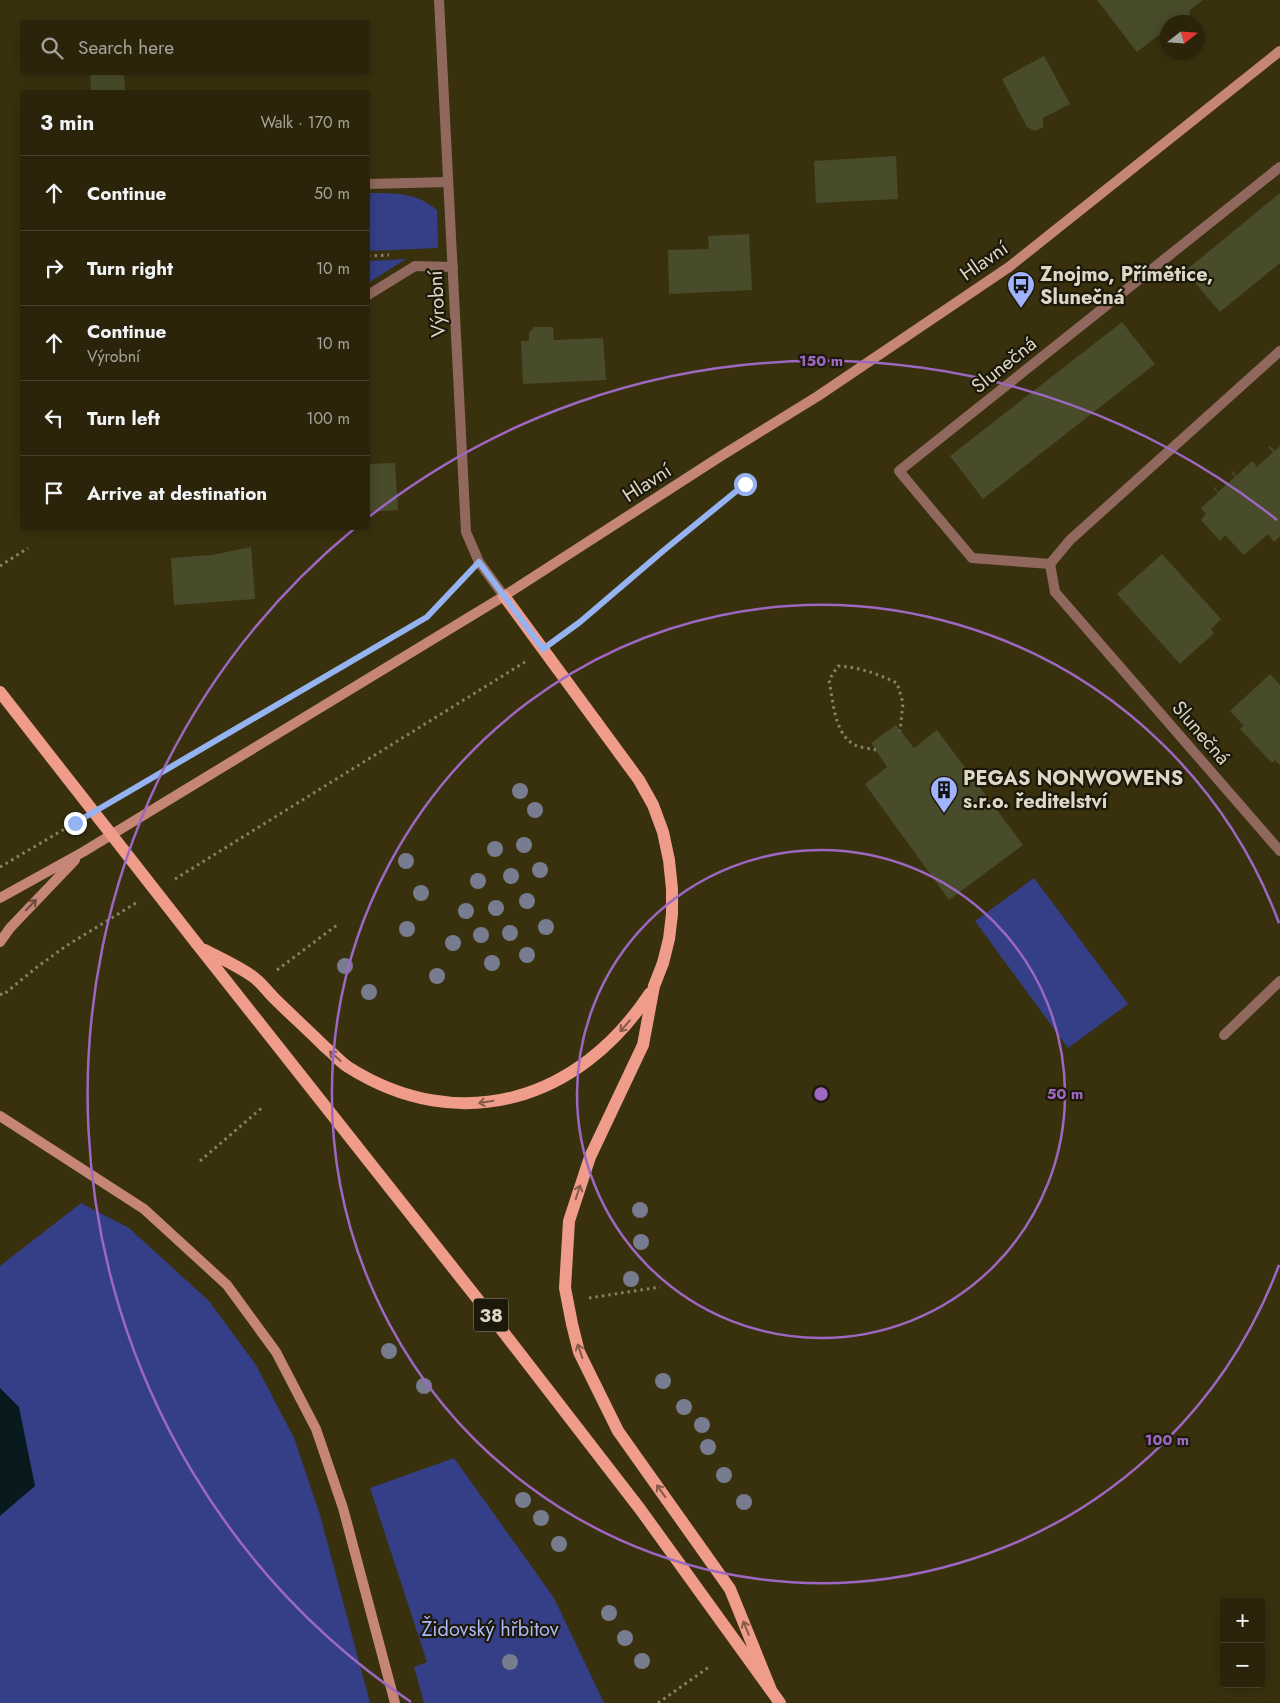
<!DOCTYPE html>
<html lang="en">
<head>
<meta charset="utf-8">
<style>
  :root { --surface:#2b240a; --page:#332c13; --text:#f1f3f6; --muted:#a6a49c; --line:#47412b }
  body { margin:0; font-family:Jost,sans-serif; background:var(--page); color:var(--text) }
  .controls { position:absolute; right:15px; bottom:15px; display:grid; overflow:hidden; border-radius:5px; box-shadow:0 2px 12px #0003 }
  .controls button { width:45px; height:45px; display:grid; place-items:center; padding:0; border:0; border-bottom:1px solid var(--line); background:var(--surface); color:var(--text); font:25px sans-serif }
  .compass { position:absolute; left:1160px; top:15px; width:45px; height:45px; border-radius:50%; background:var(--surface); box-shadow:0 2px 12px #0003; rotate:73deg }
  .stop { position:absolute; width:15px; height:15px; margin:-11px; border:4px solid #95b2f1; border-radius:50%; background:#fff }
  .stop.end { background:#95b2f1; border-color:#fff; box-shadow:0 1px 5px #0008 }
  .list { margin:0; padding:0; list-style:none }
  h2 { display:flex; justify-content:space-between; align-items:center; height:65px; margin:0; padding:0 20px; font-size:21px }
  h2 small { font-size:16px; font-weight:400; color:var(--muted) }
  .list li { display:grid; grid-template-columns:32px 1fr auto; gap:15px; align-items:center; box-sizing:border-box; height:75px; padding:0 20px; border-top:1px solid var(--line) }
  .list b { display:block; font-size:19px; white-space:nowrap }
  .list p { margin:0; font-size:16px; white-space:nowrap; color:var(--muted) }
  .list em { font-size:16px; font-style:normal; color:var(--muted) }
  .icon { flex:none; width:28px; height:28px; fill:none; stroke:currentColor; stroke-width:2; stroke-linecap:round; stroke-linejoin:round }
  .map { position:relative; flex:none; width:1280px; height:1703px; overflow:hidden }
  .search { position:absolute; background:var(--surface); box-shadow:0 2px 12px #0003; left:20px; top:20px; width:350px; height:55px; display:flex; align-items:center; gap:12px; box-sizing:border-box; padding:0 18px; border-radius:5px; color:var(--muted); font-size:19px }
  .panel { position:absolute; background:var(--surface); box-shadow:0 2px 12px #0003; left:20px; top:90px; width:350px; height:440px; border-radius:5px }
  .map>svg:first-child { display:block }
  .green { fill:#353f87 }
  .water { fill:#091a1e }
  .building { fill:#484c2a }
  .lines { fill:none; stroke-linecap:round; stroke-linejoin:round }
  .path { stroke:#898268; stroke-width:3; stroke-dasharray:2.5 4; stroke-linecap:butt }
  .service { stroke:#90685e; stroke-width:10 }
  .minor { stroke:#90685e; stroke-width:10 }
  .secondary { stroke:#c68677; stroke-width:10 }
  .primary { stroke:#ef9d8a; stroke-width:12 }
  .primary-bridge { stroke:#ef9d8a; stroke-width:12 }
  .tree { fill:#787c8f }
  .oneway { stroke:#684a3b }
  .oneway2 { stroke:#865a4a }
  .route { stroke:#95b2f1; stroke-width:6 }
  .ring { fill:none; stroke:#9d68c1; stroke-width:2.5 }
  .labels { text-anchor:middle; dominant-baseline:central; stroke-width:4.5; stroke-linejoin:round; paint-order:stroke }
  .shield { fill:#1c180a; stroke:#a39e8d; stroke-width:1 }
  .shield-label { font-size:19px; font-weight:bold; fill:#ddd7c5 }
  .street-label { font-size:20px; fill:#ddd7c5; stroke:#1c180a }
  .poi-label { font-size:20px; font-weight:bold; fill:#ddd7c5; stroke:#1c180a; text-anchor:start }
  .park-label { font-size:20px; fill:#abbaf9; stroke:#1c180a }
  .centre { fill:#9d68c1; stroke:#1c180a; stroke-width:2.5 }
  .ring-label { font-size:15px; text-anchor:middle; font-weight:bold; fill:#9d68c1; stroke:#1c180a; stroke-width:4.5; stroke-linejoin:round; paint-order:stroke }
</style>
</head>
<body>
<div class="map">
<svg width="1280" height="1703" viewBox="0 0 1280 1703">
  <rect width="100%" height="100%" fill="#39300e"/>
  <path class="green" d="M368 193C393 193 417 192 437 210L438 248 368 251Z
    M406 259 368 283V261Z
    M1034 878 1128 1004 1068 1048 975 921Z
    M81 1203 129 1228 209 1301 256 1365 294 1438 320 1515 370 1703H0V1266Z
    M454 1458 554 1598 604 1703H424L414 1667 427 1662 370 1488Z"/>
  <path class="water" d="M0 1388 19 1407 35 1486 0 1516Z"/>
  <path class="building" d="M1097 0H1203L1190 10 1189 19 1185 22H1168V28L1137 52Z
    M1044 56 1070 104 1043 118V127L1035 131 1027 127 1002 79Z
    M90 72H124L125 92H82L81 91H91Z
    M896 156 898 199 816 203 814 161Z
    M1280 193V263L1220 312 1185 271Z
    M749 234 752 290 669 294 668 250 709 249 708 236Z
    M1122 322 1155 364 983 499 950 456Z
    M534 327H553L554 340 603 338 606 380 523 384 521 341H529V333Z
    M1270 446 1275 451 1280 446V536L1274 542 1268 534 1244 555 1225 535 1220 541 1201 520 1206 514 1201 508 1218 493 1213 488 1215 487 1218 492 1235 477 1231 472 1232 470 1236 476 1252 461 1257 467 1273 452 1268 447Z
    M395 463 398 510 368 512V464Z
    M251 547 255 599 174 605 171 558 212 555Z
    M1162 554 1221 619 1211 629 1214 633 1180 664 1117 594Z
    M1270 674 1280 685V765L1275 760 1272 763 1240 729 1244 726 1230 711Z
    M896 725 914 748 937 730 1023 845 949 900 865 784 887 767 871 743Z"/>
  <g class="lines">
    <path class="path" d="M368 256 389 255
      M0 566 28 548
      M430 614 463 578
      M562 635 581 622 663 551 745 484
      M876 750C869 748 859 748 853 744 834 732 833 700 829 680L838 666C859 667 878 674 897 683L903 703 900 731
      M113 800 321 678
      M0 867 73 824
      M175 879 525 662
      M277 970 337 925
      M0 994 3 995 37 967 66 946 136 903
      M200 1161 264 1106
      M589 1298 660 1287
      M658 1703 709 1667"/>
    <path class="service" d="M368 184 448 182
      M368 295 415 266 453 267"/>
    <path class="minor" d="M439 0 466 532 479 562 504 596
      M1050 564 972 558 899 471 1280 167
      M1050 564 1055 592 1280 851
      M1050 564 1070 540 1280 351
      M1224 1035 1280 981"/>
    <path class="secondary" d="M0 898 83 852 504 596 721 456 818 396 1009 267 1280 51
      M0 942 10 928 75 860
      M0 1116 144 1209 227 1285 276 1352 316 1429 343 1508 395 1703"/>
    <path class="primary" d="M504 596 639 780 653 805 663 832 669 860 672 889V914L669 939 663 963 654 986 643 1045 590 1157 569 1221 565 1288 572 1324 579 1352 618 1431 730 1589 771 1690
      M197 944 491 1316 640 1509 780 1703
      M205 950C220 958 238 966 252 976 260 981 266 990 273 997 290 1014 308 1030 325 1047 333 1053 340 1062 348 1067 460 1138 580 1100 650 993"/>
    <path class="primary-bridge" d="M0 692 197 944"/>
  </g>
  <g class="tree">
    <circle cx="520" cy="791" r="8"/>
    <circle cx="535" cy="810" r="8"/>
    <circle cx="524" cy="845" r="8"/>
    <circle cx="495" cy="849" r="8"/>
    <circle cx="406" cy="861" r="8"/>
    <circle cx="540" cy="870" r="8"/>
    <circle cx="511" cy="876" r="8"/>
    <circle cx="478" cy="881" r="8"/>
    <circle cx="421" cy="893" r="8"/>
    <circle cx="527" cy="901" r="8"/>
    <circle cx="496" cy="908" r="8"/>
    <circle cx="466" cy="911" r="8"/>
    <circle cx="546" cy="927" r="8"/>
    <circle cx="407" cy="929" r="8"/>
    <circle cx="510" cy="933" r="8"/>
    <circle cx="481" cy="935" r="8"/>
    <circle cx="453" cy="943" r="8"/>
    <circle cx="527" cy="955" r="8"/>
    <circle cx="492" cy="963" r="8"/>
    <circle cx="345" cy="966" r="8"/>
    <circle cx="437" cy="976" r="8"/>
    <circle cx="369" cy="992" r="8"/>
    <circle cx="640" cy="1210" r="8"/>
    <circle cx="641" cy="1242" r="8"/>
    <circle cx="631" cy="1279" r="8"/>
    <circle cx="389" cy="1351" r="8"/>
    <circle cx="663" cy="1381" r="8"/>
    <circle cx="424" cy="1386" r="8"/>
    <circle cx="684" cy="1407" r="8"/>
    <circle cx="702" cy="1425" r="8"/>
    <circle cx="708" cy="1447" r="8"/>
    <circle cx="724" cy="1475" r="8"/>
    <circle cx="523" cy="1500" r="8"/>
    <circle cx="744" cy="1502" r="8"/>
    <circle cx="541" cy="1518" r="8"/>
    <circle cx="559" cy="1544" r="8"/>
    <circle cx="609" cy="1613" r="8"/>
    <circle cx="625" cy="1638" r="8"/>
    <circle cx="642" cy="1661" r="8"/>
    <circle cx="510" cy="1662" r="8"/>
  </g>
  <defs><path id="oneway-shaft" d="M-6 0H5M1.5-3L5.5 0L1.5 3" fill="none" stroke-width="1.6" stroke-linecap="round" stroke-linejoin="round" transform="scale(1.25)"/></defs>
  <use class="oneway" href="#oneway-shaft" transform="translate(31 905) rotate(-46)"/>
  <g class="oneway2">
    <use href="#oneway-shaft" transform="translate(625 1026) rotate(131)"/>
    <use href="#oneway-shaft" transform="translate(335 1056) rotate(-138)"/>
    <use href="#oneway-shaft" transform="translate(486 1102) rotate(170)"/>
    <use href="#oneway-shaft" transform="translate(578 1192) rotate(-72)"/>
    <use href="#oneway-shaft" transform="translate(580 1351) rotate(-109)"/>
    <use href="#oneway-shaft" transform="translate(661 1491) rotate(-125)"/>
    <use href="#oneway-shaft" transform="translate(746 1628) rotate(-112)"/>
  </g>
  <g class="lines">
    <path class="route" d="M75 823 427 617 479 562 543 649 580 622 663 551 745 484"/>
  </g>
  <g class="ring">
    <circle cx="821" cy="1094" r="244"/>
    <path d="M1279 1265A489 489 0 1 1 1279 923"/>
    <path d="M411 1702A733 733 0 0 1 355 528M370 516A733 733 0 0 1 1277 520"/>
  </g>
  <defs>
    <symbol id="bus-pin" viewBox="-11 -11 22 30"><path d="M0 17L-7.5 6A9.5 9.5 0 1 1 7.5 6Z" fill="#a1b3fd" stroke="#1c180a"/><path d="M-5-6H5V4H4V6H2V4H-2V6H-4V4H-5ZM-3.5-4V0h7V-4ZM-3.5 1.2v1.5H-2V1.2ZM2 1.2v1.5H3.5V1.2Z" fill="#111"/></symbol>
    <symbol id="building-pin" viewBox="-11 -11 22 30"><path d="M0 17L-7.5 6A9.5 9.5 0 1 1 7.5 6Z" fill="#a1b3fd" stroke="#1c180a"/><path d="M-4-6H4V6H1V3H-1V6H-4ZM-2.5-4.3h1.7v1.8h-1.7ZM.8-4.3h1.7v1.8H.8ZM-2.5-1h1.7V.8h-1.7ZM.8-1h1.7V.8H.8Z" fill="#111"/></symbol>
  </defs>
  <g fill-rule="evenodd">
    <use href="#bus-pin" x="1005" y="269" width="32" height="43"/>
    <use href="#building-pin" x="928" y="774" width="32" height="43"/>
  </g>
  <g class="labels">
    <rect class="shield" x="473.5" y="1298.5" width="35" height="33" rx="4"/>
    <g class="shield-label">
      <text x="491" y="1315">38</text>
    </g>
    <g class="street-label">
      <text transform="translate(984 261) rotate(-35)">Hlavní</text>
      <text transform="translate(437 304) rotate(-93)">Výrobní</text>
      <text transform="translate(1004 365) rotate(-39)">Slunečná</text>
      <text transform="translate(647 483) rotate(-33)">Hlavní</text>
      <text transform="translate(1201 733) rotate(49)">Slunečná</text>
    </g>
    <g class="poi-label">
      <text x="1040" y="274">Znojmo, Přímětice,<tspan x="1040" dy="23">Slunečná</tspan></text>
      <text x="963" y="778">PEGAS NONWOWENS<tspan x="963" dy="23">s.r.o. ředitelství</tspan></text>
    </g>
    <g class="park-label">
      <text x="490" y="1629">Židovský hřbitov</text>
    </g>
  </g>
  <circle cx="821" cy="1094" r="8" class="centre"/>
  <g class="ring-label">
    <text x="821" y="366">150 m</text>
    <text x="1065" y="1099">50 m</text>
    <text x="1167" y="1445">100 m</text>
  </g>
</svg>
<div class="controls">
<button>+</button>
<button>−</button>
</div>
<svg class="compass" viewBox="-18 -18 36 36"><path d="M0-13l5 13h-10z" fill="#e53935"/><path d="M0 13l5-13h-10z" fill="#a6a49c"/></svg>
<div class="stop" style="left:745px;top:484px"></div>
<div class="stop end" style="left:75px;top:823px"></div>
<div class="search"><svg class="icon" aria-label="search" viewBox="0 0 24 24"><circle cx="10" cy="10" r="6"/><path d="M15 15l6 6"/></svg>Search here</div>
<section class="panel">
<h2>3 min<small>Walk · 170 m</small></h2>
<ul class="list">
<li><svg class="icon" aria-label="ahead" viewBox="0 0 24 24"><path d="M12 20V5M6 11l6-6 6 6"/></svg><div><b>Continue</b></div><em>50 m</em></li>
<li><svg class="icon" aria-label="right" viewBox="0 0 24 24"><path d="M7 20v-9h11M14 6l5 5-5 5"/></svg><div><b>Turn right</b></div><em>10 m</em></li>
<li><svg class="icon" aria-label="ahead" viewBox="0 0 24 24"><path d="M12 20V5M6 11l6-6 6 6"/></svg><div><b>Continue</b><p>Výrobní</p></div><em>10 m</em></li>
<li><svg class="icon" aria-label="left" viewBox="0 0 24 24"><path d="M17 20v-9H6M10 6l-5 5 5 5"/></svg><div><b>Turn left</b></div><em>100 m</em></li>
<li><svg class="icon" aria-label="arrive" viewBox="0 0 24 24"><path d="M6 21V4h12l-3 4 3 4H6"/></svg><div><b>Arrive at destination</b></div></li>
</ul>
</section>
</div>
</body>
</html>
